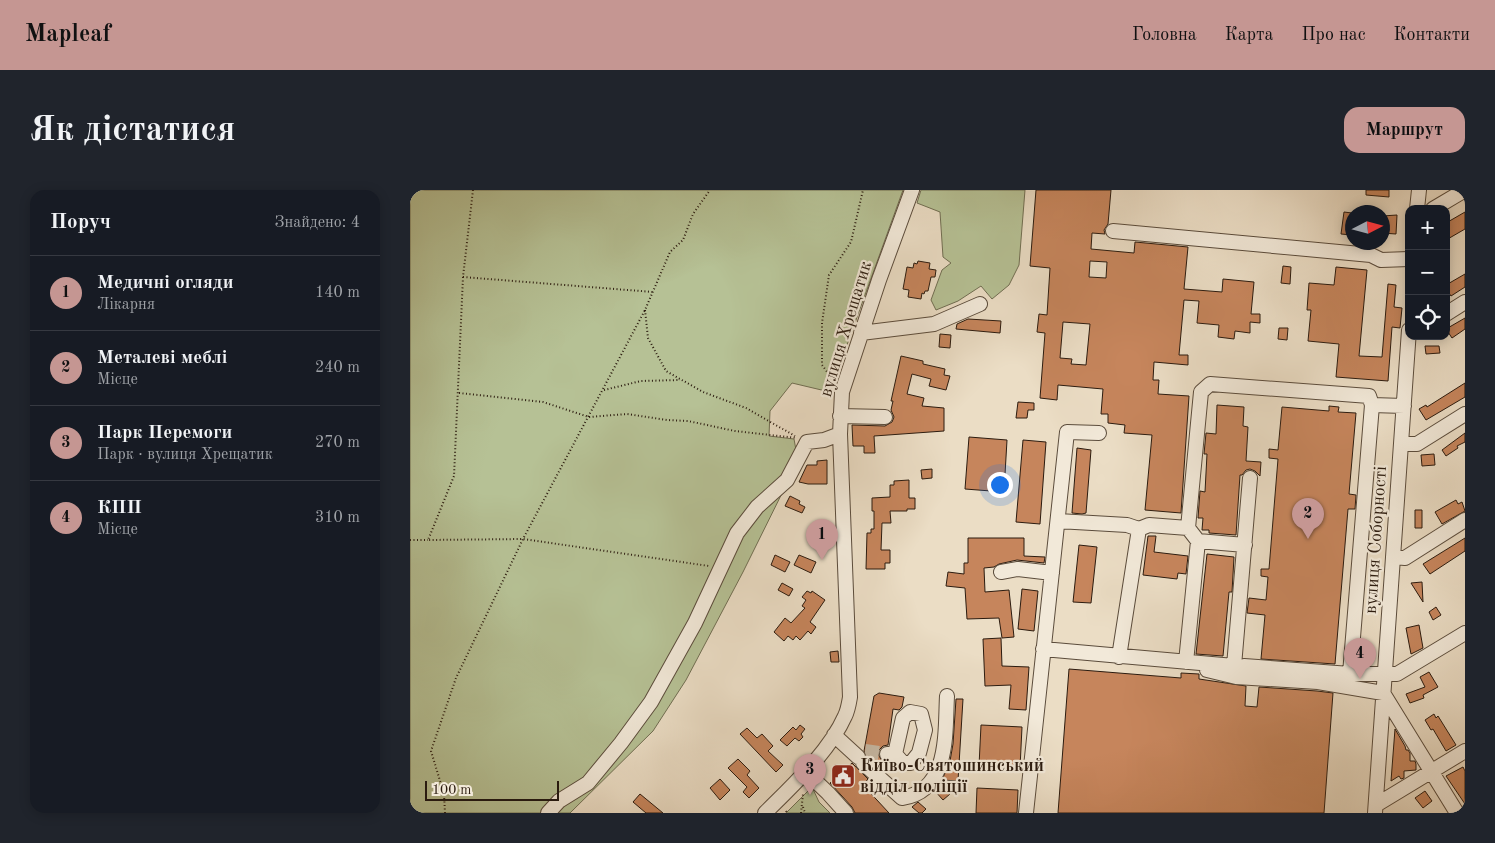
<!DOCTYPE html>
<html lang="uk">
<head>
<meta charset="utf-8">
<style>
  :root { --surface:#171b24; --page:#20242c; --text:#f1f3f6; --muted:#9ea1a6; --line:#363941; --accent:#c59692 }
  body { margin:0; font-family:"Old Standard TT",serif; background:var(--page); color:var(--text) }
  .controls { position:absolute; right:15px; top:15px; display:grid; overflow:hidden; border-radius:10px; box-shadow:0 2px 12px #0003 }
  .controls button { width:45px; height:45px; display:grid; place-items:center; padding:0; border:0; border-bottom:1px solid var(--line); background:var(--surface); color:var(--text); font:25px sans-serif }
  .compass { position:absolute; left:935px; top:15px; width:45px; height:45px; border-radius:50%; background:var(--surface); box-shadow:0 2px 12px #0003; rotate:84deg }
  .scale { position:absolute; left:15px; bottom:12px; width:134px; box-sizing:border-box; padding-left:5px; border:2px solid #2b1b0f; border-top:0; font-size:14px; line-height:18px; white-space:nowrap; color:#2b1b0f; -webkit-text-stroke:4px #f2e9d9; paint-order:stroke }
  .you { position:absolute; left:589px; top:294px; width:18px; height:18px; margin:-12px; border:4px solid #fff; border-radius:50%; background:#1a73e8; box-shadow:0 0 0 8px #1a73e833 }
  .badge { display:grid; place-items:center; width:32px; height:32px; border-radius:50%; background:var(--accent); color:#111; font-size:16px; font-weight:700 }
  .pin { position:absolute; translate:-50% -41px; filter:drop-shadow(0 1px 2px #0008) }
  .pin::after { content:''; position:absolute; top:26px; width:18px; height:15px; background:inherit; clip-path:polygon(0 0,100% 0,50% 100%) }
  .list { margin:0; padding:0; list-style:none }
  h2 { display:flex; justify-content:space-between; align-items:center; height:65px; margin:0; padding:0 20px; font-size:21px }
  h2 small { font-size:16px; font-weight:400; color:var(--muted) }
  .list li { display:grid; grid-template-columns:32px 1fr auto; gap:15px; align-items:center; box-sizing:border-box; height:75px; padding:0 20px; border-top:1px solid var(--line) }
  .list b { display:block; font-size:19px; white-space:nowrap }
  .list p { margin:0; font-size:16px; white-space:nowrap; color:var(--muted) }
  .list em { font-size:16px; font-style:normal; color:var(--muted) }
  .icon { flex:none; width:28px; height:28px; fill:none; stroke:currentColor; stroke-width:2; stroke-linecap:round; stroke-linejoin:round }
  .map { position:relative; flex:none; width:1055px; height:623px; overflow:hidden; border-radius:15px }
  header { display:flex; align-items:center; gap:30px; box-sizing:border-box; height:70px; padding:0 25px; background:var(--accent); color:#111 }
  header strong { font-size:24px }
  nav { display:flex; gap:28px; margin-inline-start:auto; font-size:18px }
  .intro { display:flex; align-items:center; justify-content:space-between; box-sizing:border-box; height:120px; padding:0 30px }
  h1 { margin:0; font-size:35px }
  .button { padding:12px 22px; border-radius:15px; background:var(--accent); color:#111; font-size:18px; font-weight:700 }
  main { display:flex; gap:30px; padding:0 30px }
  aside { flex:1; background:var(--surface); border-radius:15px; box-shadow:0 2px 12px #0003 }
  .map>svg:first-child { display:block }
  .green { fill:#b6c195; stroke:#706e52 }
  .building { fill:#c6855c; stroke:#2b1b0f; fill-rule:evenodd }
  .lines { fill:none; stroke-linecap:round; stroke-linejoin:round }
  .minor-tunnel { stroke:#c5b6a1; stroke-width:14; stroke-dasharray:14 7; stroke-linecap:butt }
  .minor-casing { stroke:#5b4c3c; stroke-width:16 }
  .path { stroke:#2b1b0f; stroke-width:2; stroke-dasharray:1 2.5; stroke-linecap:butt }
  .minor { stroke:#f2e9d9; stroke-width:14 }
  .labels { text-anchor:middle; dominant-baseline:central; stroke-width:4.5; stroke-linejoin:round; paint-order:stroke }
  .street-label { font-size:18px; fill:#2b1b0f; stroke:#f2e9d9 }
  .poi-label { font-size:18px; font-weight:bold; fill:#2b1b0f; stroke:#f2e9d9; text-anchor:start }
</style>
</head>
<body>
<header>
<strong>Mapleaf</strong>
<nav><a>Головна</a><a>Карта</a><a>Про нас</a><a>Контакти</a></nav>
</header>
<div class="intro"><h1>Як дістатися</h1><a class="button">Маршрут</a></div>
<main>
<aside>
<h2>Поруч<small>Знайдено: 4</small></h2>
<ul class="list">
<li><span class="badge">1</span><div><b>Медичні огляди</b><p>Лікарня</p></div><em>140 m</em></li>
<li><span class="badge">2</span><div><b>Металеві меблі</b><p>Місце</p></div><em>240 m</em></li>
<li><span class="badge">3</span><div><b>Парк Перемоги</b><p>Парк · вулиця Хрещатик</p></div><em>270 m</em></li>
<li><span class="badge">4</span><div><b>КПП</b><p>Місце</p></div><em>310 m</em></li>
</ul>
</aside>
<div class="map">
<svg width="1055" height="623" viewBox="0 0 1055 623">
  <rect width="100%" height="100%" fill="#ebddc5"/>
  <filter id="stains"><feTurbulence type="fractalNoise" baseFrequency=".004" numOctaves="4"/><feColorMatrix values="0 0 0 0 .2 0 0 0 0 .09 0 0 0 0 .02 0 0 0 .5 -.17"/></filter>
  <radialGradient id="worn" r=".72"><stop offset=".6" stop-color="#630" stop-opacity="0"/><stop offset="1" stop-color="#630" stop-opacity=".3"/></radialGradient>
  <path class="green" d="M0 0H493L420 202 382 193 360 221 359 246 384 249 388 271 333 382 276 490 243 541 160 623H0Z
    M511 0H615L609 75 599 95 582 109 571 96 548 111 526 120 521 110 532 80 541 73 533 67 530 22 507 13Z
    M402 597 409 612 420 623H376Z"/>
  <path class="building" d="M626 0H701L698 34 694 40 695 44 682 43 681 59 724 63 725 52 778 57 774 99 812 102 813 89 844 92 841 124H850V133L840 132V143L825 141 824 149 808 147 809 135 787 133 789 111 774 110 769 165H778V175L744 172 743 190H749L748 204 779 206 771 323 735 320 742 245 714 243 715 235 698 233V224H691L693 199 648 195 647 210 630 208 635 143 627 142 629 124 637 125 640 78 620 76ZM680 71 697 72 696 88 679 87ZM653 132 680 134 676 175 661 174 662 169 650 168Z
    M956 0H979V7L956 5Z
    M934 22 942 23V45L931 44Z
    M1055 22V39L1036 50V33Z
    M987 25 986 44 972 43V26Z
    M508 71 520 73 519 79 526 80 525 87H521L518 101H515L514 104 512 103 511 109 498 107 499 100 493 99 497 77 503 78 504 73 507 74Z
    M873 76 881 77 880 94 871 93Z
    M926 77 957 80 949 166 972 167 978 94 986 95 984 117 992 118 990 138 982 137 978 191 926 187 929 154 898 151 901 120H897L899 93 924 95Z
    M1055 84V97L1041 106 1036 99V95Z
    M1055 128V139L1042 148 1036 139Z
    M558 129 591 131 590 143 546 139 547 134Z
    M869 138H878L877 150 868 149Z
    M530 144 541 145 540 158 529 157Z
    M1015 156H1029L1030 163 1016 164Z
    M491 166 513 171V174L535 179 534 185 540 186 536 200 519 196 521 189 502 184 497 204 514 208 512 216 534 218V241L464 246 465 263H454V256H443L442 235 475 236 482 232 484 227 481 220 483 211H481Z
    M1055 193V207L1016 230 1009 219 1016 215 1017 217Z
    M608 212 624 213V220H618L617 228H606Z
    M807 215 834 217 833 236 838 237 836 271 851 272 850 286 845 281 840 279 836 280 832 285H830L826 345 799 343V340H792L793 328H788L790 301 795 302 797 264H794L796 243 806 244Z
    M919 216 929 217 928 222 946 223 939 304 946 305 945 319H938L925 474 851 469 855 425 837 423 839 408 856 410 858 387 851 386V379H859L868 269 859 268V259L868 260 872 217 919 221Z
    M1055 243V252L1047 256 1048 258 1036 266 1032 260Z
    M559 247 597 250 594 302 555 299Z
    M613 250 636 252 630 334 606 332Z
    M667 258 681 260 676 323 672 324 662 323Z
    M1024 264 1025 275 1012 276 1011 265Z
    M417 270V294H398L389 292 397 275H407V271Z
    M522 279V288L512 289 511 280Z
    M499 290V308H505V319H497V321H480L481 333H472L471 360H480V373H475V379H456L457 343H461V339H464V321H462V308L480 307V295H484V291Z
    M380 306 390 311 389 314 395 317 392 323 375 316Z
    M1046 310 1048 314 1052 312 1055 321 1032 334 1025 322Z
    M1005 320H1012V338H1005Z
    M738 346H746L744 362 778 366 776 384 768 383 767 389 733 385Z
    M558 348H614V366L635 367 634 373 607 370 589 374 584 377 574 378 575 402 599 400 604 447 592 448 589 428 557 429 555 398 536 396 538 382 554 384V373H558Z
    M1055 348V361L1020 384 1013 374Z
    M669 355 687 357 681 413 663 412Z
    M797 364 824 367 822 402H819L813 466 786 464Z
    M365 365 380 372 375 382 361 375Z
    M389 365 406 372 401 383 384 375Z
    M1012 392 1013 412 1001 393Z
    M372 393 383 399 379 406 368 400Z
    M612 399 628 401 624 441 608 439Z
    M397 401 401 403 402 401 415 410 400 432 406 437 401 444 398 441 390 450 386 446 383 450 378 446 374 451 364 442 375 428 381 433 395 418 392 416 396 410 392 407Z
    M1026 417 1031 425 1023 430 1019 422Z
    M1009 435 1013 458 1001 464 996 438Z
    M591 448 592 476 619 477 616 520 599 519 601 495 575 496 573 449Z
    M428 461 429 472H421L420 462Z
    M659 479 771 488V483L789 484V489L836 496 835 516 847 517 849 497 907 501 923 503 914 623H648Z
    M1019 482 1028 497 1013 505 1014 508 1000 513 996 504 1015 497 1010 487Z
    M469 503 494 507 492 517 489 520 483 519 478 555 473 556 469 560 468 564 472 571V575L467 574 456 565 454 561 464 506Z
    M546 509H553L548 591 532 590 540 571 543 554Z
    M1024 524 1026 528 1028 526 1046 555 1036 561 1023 539 1021 540 1015 530Z
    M390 535 395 539 391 544 393 547 389 551 385 548 377 556 370 550 383 537 386 540Z
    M571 535 612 537 610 578 569 576Z
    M337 538 347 548 352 544 363 556 358 561 373 575 366 582 330 544Z
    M985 539 995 556 996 560H998L1000 563V571H1005L1006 574V580L994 581V588L991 589 989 586 981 591Z
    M328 569 340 581 337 585 349 598 339 608 333 602 337 597 318 578Z
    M442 573 458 589 453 595 479 623H445L442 617 420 593Z
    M1053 577 1055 581V614L1036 586Z
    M310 589 320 600 310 610 300 598Z
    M531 594 540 604 533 610 525 601Z
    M567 598 608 600 607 623H566Z
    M1015 601 1022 611 1013 618 1005 608Z
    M230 604 253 623H236L223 612Z
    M508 612 516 619 512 623H509L502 617Z"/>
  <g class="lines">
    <path class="minor-tunnel" d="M455 561 477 564"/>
    <defs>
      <path id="minor" d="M1007 19 1009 0
        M1023 19 1055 0
        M703 41 961 65 971 70 999 69
        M1036 124 1055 112
        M451 143 524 134 570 114
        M430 226 475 227
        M991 254H1007L1055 224
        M648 331 717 335 729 339 739 335 778 338 788 351 835 355
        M778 338 791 202 800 194 959 206 962 215 994 216
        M984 367 995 368 1055 330
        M591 382 608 379 642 383
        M633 459 824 476 840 288
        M709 467 729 339
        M776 472 788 351
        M834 476 940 484H987L1055 443
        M797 480 826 487 908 492 973 503 1047 623
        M940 484 962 215
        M424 545 448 567
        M477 564H485L493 528 500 522 511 524 515 540 509 563 501 573H493L485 564
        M453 573 492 608C540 601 535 542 537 506
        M396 582 418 603 436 623
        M966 615 1055 561
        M138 623 149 611 178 593 211 553 241 512 285 433 327 343 347 317 377 290 397 252 414 250 430 244
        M355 623C383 595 419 562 435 526 438 520 439 513 440 507L430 244 432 202 469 90 502 0
        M616 623 657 242 689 243
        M965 623 999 140"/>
    </defs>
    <use href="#minor" class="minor-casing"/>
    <path class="path" d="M63 0 53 87 44 286 18 350 113 349 299 376
      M53 87 243 102
      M235 120 238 148 256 181 293 202 336 218 385 246
      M423 190 412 175V133L419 85 441 52 453 0
      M194 200 231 191 270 190
      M49 203 133 212 179 227 217 224 257 230 278 231 325 241 387 248
      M0 350H18
      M393 617 395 623
      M376 621 377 623
      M35 623 34 604 21 561 46 488 113 349 235 120 260 62 273 50 283 24 300 0
      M391 623 393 604"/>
    <use href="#minor" class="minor"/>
  </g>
  <defs>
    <symbol id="civic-square" viewBox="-11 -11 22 22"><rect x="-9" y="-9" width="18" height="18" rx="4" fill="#8f2418" stroke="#f2e9d9"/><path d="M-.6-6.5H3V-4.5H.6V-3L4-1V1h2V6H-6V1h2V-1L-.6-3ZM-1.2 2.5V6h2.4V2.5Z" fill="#fff"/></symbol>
  </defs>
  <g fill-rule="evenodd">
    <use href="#civic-square" x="419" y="572" width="28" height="28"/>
  </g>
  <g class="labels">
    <g class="street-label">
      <text transform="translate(436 139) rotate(-73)">вулиця Хрещатик</text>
      <text transform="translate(966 350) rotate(-86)">вулиця Соборності</text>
    </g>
    <g class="poi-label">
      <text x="450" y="576">Київо-Святошинський<tspan x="450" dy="21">відділ поліції</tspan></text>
    </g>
  </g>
  <rect width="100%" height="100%" filter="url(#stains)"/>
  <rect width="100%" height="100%" fill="url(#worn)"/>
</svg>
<div class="controls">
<button>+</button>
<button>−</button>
<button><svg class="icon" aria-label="locate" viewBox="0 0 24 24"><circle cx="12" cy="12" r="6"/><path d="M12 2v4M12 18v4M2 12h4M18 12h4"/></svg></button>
</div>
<svg class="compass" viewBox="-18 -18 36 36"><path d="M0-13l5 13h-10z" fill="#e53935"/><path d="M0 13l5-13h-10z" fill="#9ea1a6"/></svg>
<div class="scale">100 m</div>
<div class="you"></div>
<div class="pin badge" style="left:412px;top:370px">1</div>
<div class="pin badge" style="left:898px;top:349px">2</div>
<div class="pin badge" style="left:400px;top:605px">3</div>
<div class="pin badge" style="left:950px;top:489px">4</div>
</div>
</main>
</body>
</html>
